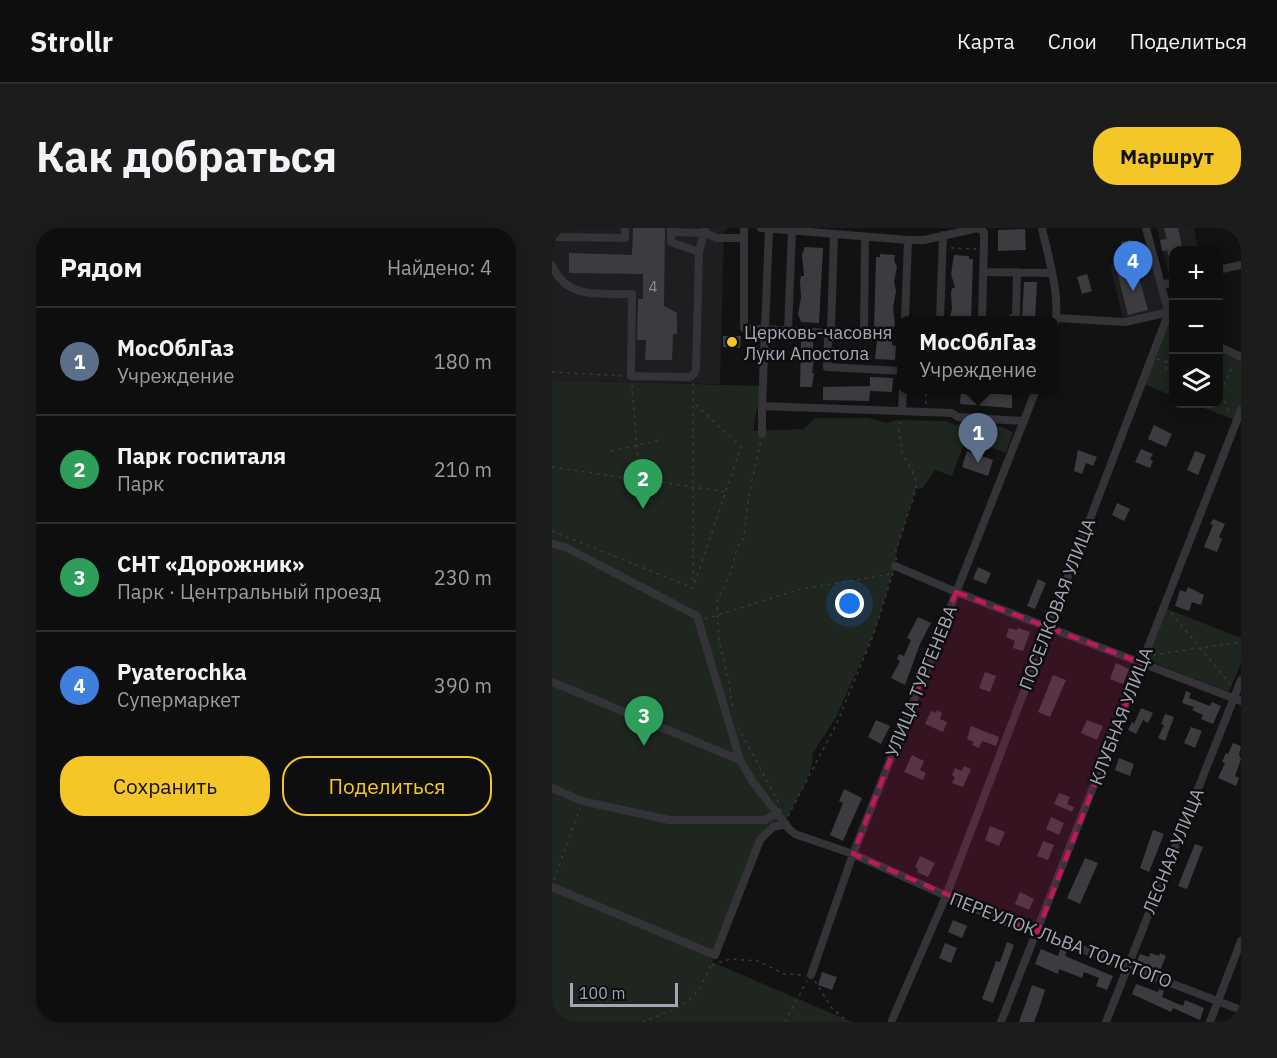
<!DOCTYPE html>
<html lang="ru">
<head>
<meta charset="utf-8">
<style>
  :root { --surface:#0e0e0e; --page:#1c1c1c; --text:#f1f3f6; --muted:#9b9c9e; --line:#2e2e2e; --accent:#f5c628 }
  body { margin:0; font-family:"IBM Plex Sans",sans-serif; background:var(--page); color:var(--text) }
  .controls { position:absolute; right:18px; top:18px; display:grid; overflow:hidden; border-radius:12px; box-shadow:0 3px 15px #0003 }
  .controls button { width:54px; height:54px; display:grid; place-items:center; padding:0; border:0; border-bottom:2px solid var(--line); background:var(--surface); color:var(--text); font:30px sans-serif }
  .scale { position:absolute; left:18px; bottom:15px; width:108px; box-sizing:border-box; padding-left:6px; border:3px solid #a3a6b4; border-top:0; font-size:16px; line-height:21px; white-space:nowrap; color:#a3a6b4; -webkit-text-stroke:4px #0d0d0e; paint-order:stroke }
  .you { position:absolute; left:298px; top:376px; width:21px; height:21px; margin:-15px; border:4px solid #fff; border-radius:50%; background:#1a73e8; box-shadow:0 0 0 9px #1a73e833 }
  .badge { display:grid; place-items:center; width:39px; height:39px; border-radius:50%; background:var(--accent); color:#fff; font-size:20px; font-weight:700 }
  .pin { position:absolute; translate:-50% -50px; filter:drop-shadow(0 2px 3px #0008) }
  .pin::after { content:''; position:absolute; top:32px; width:21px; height:18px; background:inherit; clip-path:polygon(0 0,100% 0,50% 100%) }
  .popup { position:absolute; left:345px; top:88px; width:162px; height:78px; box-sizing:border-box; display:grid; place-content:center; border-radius:12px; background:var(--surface); filter:drop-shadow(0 2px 4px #0005); font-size:20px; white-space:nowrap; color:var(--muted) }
  .popup b { font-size:22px; color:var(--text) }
  .popup::after { content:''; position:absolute; left:50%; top:100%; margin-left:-12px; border:12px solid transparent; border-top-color:var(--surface) }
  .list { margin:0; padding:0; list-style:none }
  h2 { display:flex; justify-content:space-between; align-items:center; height:78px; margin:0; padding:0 24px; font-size:26px }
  h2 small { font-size:20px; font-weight:400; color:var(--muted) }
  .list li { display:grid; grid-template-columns:39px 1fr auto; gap:18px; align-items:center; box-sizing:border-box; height:108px; padding:0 24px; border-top:2px solid var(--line) }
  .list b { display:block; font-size:22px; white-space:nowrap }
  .list p { margin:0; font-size:20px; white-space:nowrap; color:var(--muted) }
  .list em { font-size:20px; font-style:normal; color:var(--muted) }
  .actions { display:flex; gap:12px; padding:18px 24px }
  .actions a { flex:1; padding:14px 0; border:2px solid var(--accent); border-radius:24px; text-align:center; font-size:21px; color:var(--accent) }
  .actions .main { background:var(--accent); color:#111 }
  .icon { flex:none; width:33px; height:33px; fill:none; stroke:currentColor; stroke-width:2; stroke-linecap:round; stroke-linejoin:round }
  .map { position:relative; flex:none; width:689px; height:794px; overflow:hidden; border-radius:24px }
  header { display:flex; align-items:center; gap:36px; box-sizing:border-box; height:84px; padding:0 30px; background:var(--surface); border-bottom:2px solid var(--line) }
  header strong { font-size:28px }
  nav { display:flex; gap:33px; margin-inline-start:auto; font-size:21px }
  .intro { display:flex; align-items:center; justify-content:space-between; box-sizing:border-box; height:144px; padding:0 36px }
  h1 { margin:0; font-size:42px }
  .button { padding:15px 27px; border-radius:24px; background:var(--accent); color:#111; font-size:21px; font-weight:700 }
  main { display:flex; gap:36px; padding:0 36px }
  aside { flex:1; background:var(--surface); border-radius:24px; box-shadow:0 3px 15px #0003 }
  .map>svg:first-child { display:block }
  .built { fill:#1e1e20 }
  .green { fill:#1e261f }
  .building { fill:#3c3c40 }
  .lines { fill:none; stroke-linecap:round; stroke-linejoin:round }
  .path { stroke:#393a3f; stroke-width:1.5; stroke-dasharray:3 4.5; stroke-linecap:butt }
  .minor { stroke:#333338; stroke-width:8 }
  .marked { fill:#c2185b; fill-opacity:0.2; stroke:#c2185b; stroke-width:4.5; stroke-dasharray:12 8; stroke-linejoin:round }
  .poi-dot { fill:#f5c628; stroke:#0d0d0e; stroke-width:2 }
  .labels { text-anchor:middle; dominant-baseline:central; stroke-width:5; stroke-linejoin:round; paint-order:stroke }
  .number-label { font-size:15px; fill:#898c97 }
  .poi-label { font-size:18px; fill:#a3a6b4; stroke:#0d0d0e; text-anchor:start }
  .street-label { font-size:18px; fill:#a3a6b4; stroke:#0d0d0e }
</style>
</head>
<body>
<header>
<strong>Strollr</strong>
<nav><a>Карта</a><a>Слои</a><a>Поделиться</a></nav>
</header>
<div class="intro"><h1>Как добраться</h1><a class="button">Маршрут</a></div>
<main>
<aside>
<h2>Рядом<small>Найдено: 4</small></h2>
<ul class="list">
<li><span class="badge" style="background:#5c6f8a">1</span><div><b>МосОблГаз</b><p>Учреждение</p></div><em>180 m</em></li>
<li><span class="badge" style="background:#2e9e5b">2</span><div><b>Парк госпиталя</b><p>Парк</p></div><em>210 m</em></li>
<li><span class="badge" style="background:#2e9e5b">3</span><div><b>СНТ «Дорожник»</b><p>Парк · Центральный проезд</p></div><em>230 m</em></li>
<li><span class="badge" style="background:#3f7fe0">4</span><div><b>Pyaterochka</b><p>Супермаркет</p></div><em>390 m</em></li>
</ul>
<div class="actions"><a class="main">Сохранить</a><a>Поделиться</a></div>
</aside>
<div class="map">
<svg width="689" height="794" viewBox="0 0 689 794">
  <rect width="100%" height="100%" fill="#121213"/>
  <path class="built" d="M0 0H175V2L172 3 168 156 0 152Z
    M605 0H642L646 22H622L621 42 616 44Z
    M599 28 612 81 571 90 558 37Z"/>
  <path class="green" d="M617 90 621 94V168L592 156Z
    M667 123 689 132V177L683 192 641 176H666Z
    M0 152 209 158 201 203 252 201 263 190H316L334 195 345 192 393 193 404 197 416 194 450 199 461 204 454 225 414 211 400 248 383 242 371 260 364 261 344 323 343 338 321 408 283 491 260 526C263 547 241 575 233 594L221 599 206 617 160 734 300 794H0Z
    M615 381 689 410V435L677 464 595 432Z"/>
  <path class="building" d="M81 0H113L112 78 125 85V106H121L120 132H93L94 112H85L86 71H91V46L17 45V25L80 27Z
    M612 0H626L631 22H621V38H619L615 22 610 23 608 12 615 11Z
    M473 1 474 22 446 23V2Z
    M579 12 583 28H581L596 82 576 87 564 40 574 38 569 14Z
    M253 19 271 20 267 95 249 94 246 86 249 70 248 53 249 48H252L250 27Z
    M328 26 343 27 342 33 345 38 342 54 344 63 341 80 343 97 340 101V117L344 118 343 132 323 131 326 104H322L324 29H328Z
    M402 27 417 28V31H421L419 93H397L400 81 399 65 400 60H403L399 46Z
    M535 46 540 63 530 66 525 49Z
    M472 54H485L483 93H470Z
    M171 108H189L188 120 171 119Z
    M249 113 261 114V122H263L260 145H262L260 159H248Z
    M318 149 341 150 340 164 318 163 317 173 271 172V159L318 158Z
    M409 162 460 167V180L408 176Z
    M602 197 620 206 614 219 596 211Z
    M589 221 601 226 598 231 601 233 598 240 583 234Z
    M526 222 545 229 541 238 534 235 530 246 522 243Z
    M415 223 441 232 436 248 410 239Z
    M643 223 654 227 646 247 635 242Z
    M565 275 578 281 572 293 560 287Z
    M661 291 673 296 667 309 670 311 665 324 652 319 661 297 658 296Z
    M426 339 439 345 434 356 421 351Z
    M486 351 494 355 483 381 475 378Z
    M636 359 652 367 649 377 640 374 637 383 623 378 628 362 634 364Z
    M366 389 379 395 368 416 353 457 339 450 348 433 345 431 347 426 352 428 359 412 355 410Z
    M457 400 465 402 466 400 478 404 471 423 461 420 463 413 454 409Z
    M564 435 577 441 571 456 558 451Z
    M433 444 444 448 438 464 427 460Z
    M501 447 514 452 498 489 486 484Z
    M634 463 639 465 637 470 658 478 660 474 669 478 661 496 649 491 651 487 640 482 642 479 630 475Z
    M589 480 601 485 596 495 591 492 584 506 576 502 580 494 582 496Z
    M385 482 390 485 388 491 395 494 391 504 373 496 379 483 384 485Z
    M613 486 622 489 613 513 606 510 612 497 609 496Z
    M324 492 338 498 329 516 316 509Z
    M535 492 551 498 545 512 529 505Z
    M419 498 447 509 444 518 430 513 427 520 420 517 422 514 415 511Z
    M639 499 650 503 643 520 632 515Z
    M681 515 689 518 687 527 689 531 683 548 687 550 684 558 666 550 673 535 670 534 674 525 676 526Z
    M360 527 372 533 368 542 374 545 371 552 352 544Z
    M567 530 582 536 578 548 563 542Z
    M412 538 419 541 411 559 400 555 403 549 400 547 403 540 410 543Z
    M292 561 310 570 291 613 278 607 291 575 287 573Z
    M507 565 518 569 515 576 522 579 520 584 502 576Z
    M499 589 512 595 507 607 494 601Z
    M438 598 453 604 447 618 433 612Z
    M601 602 612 606 597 644 588 640Z
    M491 613 502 617 496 632 485 628Z
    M643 616 651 619 635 661 626 658Z
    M368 628 383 635 376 649 365 644 366 640 363 639Z
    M533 630 546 635 528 676 515 670Z
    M468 664 482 671 477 682 463 676Z
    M401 692 415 698 410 710 396 704Z
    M455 714 462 717 441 775 430 771 444 733 448 734Z
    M393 715 405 720 399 735 387 730Z
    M509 720 515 722 513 728 561 748 555 762 544 758 547 750 532 744 530 750 507 741 506 746 483 736 489 721 506 728Z
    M598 725 607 728 608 725 614 728 608 743 593 739 594 737 585 733 588 726 597 729Z
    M270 744 285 749 280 762 266 757Z
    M584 756 606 764 607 761 612 763 610 769 631 778 633 772 652 780 648 792 621 780 619 784 580 766Z
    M480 757 493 762 486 784 482 794H467Z"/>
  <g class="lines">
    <path class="path" d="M399 20 424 21
      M605 131 622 137
      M622 143 620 147 622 148
      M0 144 71 148
      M620 147 615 144C612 137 614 131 622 129
      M141 155V357
      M80 157 87 245
      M670 166 678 187
      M666 171 680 139
      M374 176V162
      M59 223 108 212
      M0 239 82 251
      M82 252a7 7 0 1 1 14 0a7 7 0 1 1-14 0Z
      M95 252 174 264
      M0 303 141 360 189 219 141 174
      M344 332V323L364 261 363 248 350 225 347 202 349 191
      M619 385 679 457
      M153 391 249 361 340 346
      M601 427 689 414
      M180 478 177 454 167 413 165 373 179 344 185 320 192 310 197 266 209 212
      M186 499 228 577
      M236 588 284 497 321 408 341 345
      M2 652 28 580
      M160 737 179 731 206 733 232 746 250 747
      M263 753 280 780 296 794
      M90 794C131 778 143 778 160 734
      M233 794 255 753"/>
    <path class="minor" d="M192 0V100L312 107 313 10
      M209 0 356 12H372L426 0 432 4V13L430 92
      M490 0C496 29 510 71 502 100
      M594 0 613 72 617 84 622 88
      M119 1V14L147 24
      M217 1 210 178 400 185 406 189 472 193
      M119 4 153 5 165 10H192
      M282 7 279 101 276 112 275 139 350 143
      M0 9 73 10V0
      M0 37C14 72 48 65 80 66L79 148 138 149 142 146 144 141 147 24 153 0
      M666 42 689 37
      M431 44 499 45
      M609 57 622 54
      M505 90 573 94 617 84
      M353 92 356 12
      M388 92 391 7
      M458 92 464 87 465 44
      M236 103 240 3
      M666 118 689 129
      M350 183 351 162
      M210 206V178
      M0 316 13 319 145 388 188 532 201 554 237 601 243 606 301 626 455 695 477 703 493 707 689 782
      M343 338 404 364 689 473
      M0 454 188 532
      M0 560 30 573 117 592H213L226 584
      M0 659 163 727 208 612 221 599 234 596
      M259 747 301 626 484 162
      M340 792 394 668 617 84
      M449 794 689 182
      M554 794 689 452
      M658 794 689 713"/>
  </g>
  <path class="marked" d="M404 364 590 435 485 705 301 626Z"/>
  <circle class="poi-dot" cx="180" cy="114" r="6"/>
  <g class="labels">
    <g class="number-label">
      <text x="101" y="58">4</text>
    </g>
    <g class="poi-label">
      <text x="192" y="104">Церковь-часовня<tspan x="192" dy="21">Луки Апостола</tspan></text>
    </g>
    <g class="street-label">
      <text transform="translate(505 376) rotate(-69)">ПОСЕЛКОВАЯ УЛИЦА</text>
      <text transform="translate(369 453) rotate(-68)">УЛИЦА ТУРГЕНЕВА</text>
      <text transform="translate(569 488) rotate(-69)">КЛУБНАЯ УЛИЦА</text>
      <text transform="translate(621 623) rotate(-68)">ЛЕСНАЯ УЛИЦА</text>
      <text transform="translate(509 712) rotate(21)">ПЕРЕУЛОК ЛЬВА ТОЛСТОГО</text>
    </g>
  </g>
</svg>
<div class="controls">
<button>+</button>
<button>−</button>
<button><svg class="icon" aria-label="layers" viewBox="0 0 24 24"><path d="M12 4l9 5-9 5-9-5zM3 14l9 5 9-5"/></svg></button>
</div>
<div class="scale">100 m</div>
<div class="you"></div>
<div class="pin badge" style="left:426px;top:235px;background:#5c6f8a">1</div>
<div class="popup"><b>МосОблГаз</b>Учреждение</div>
<div class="pin badge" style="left:91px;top:281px;background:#2e9e5b">2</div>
<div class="pin badge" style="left:92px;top:518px;background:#2e9e5b">3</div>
<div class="pin badge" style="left:581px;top:63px;background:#3f7fe0">4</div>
</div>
</main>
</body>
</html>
